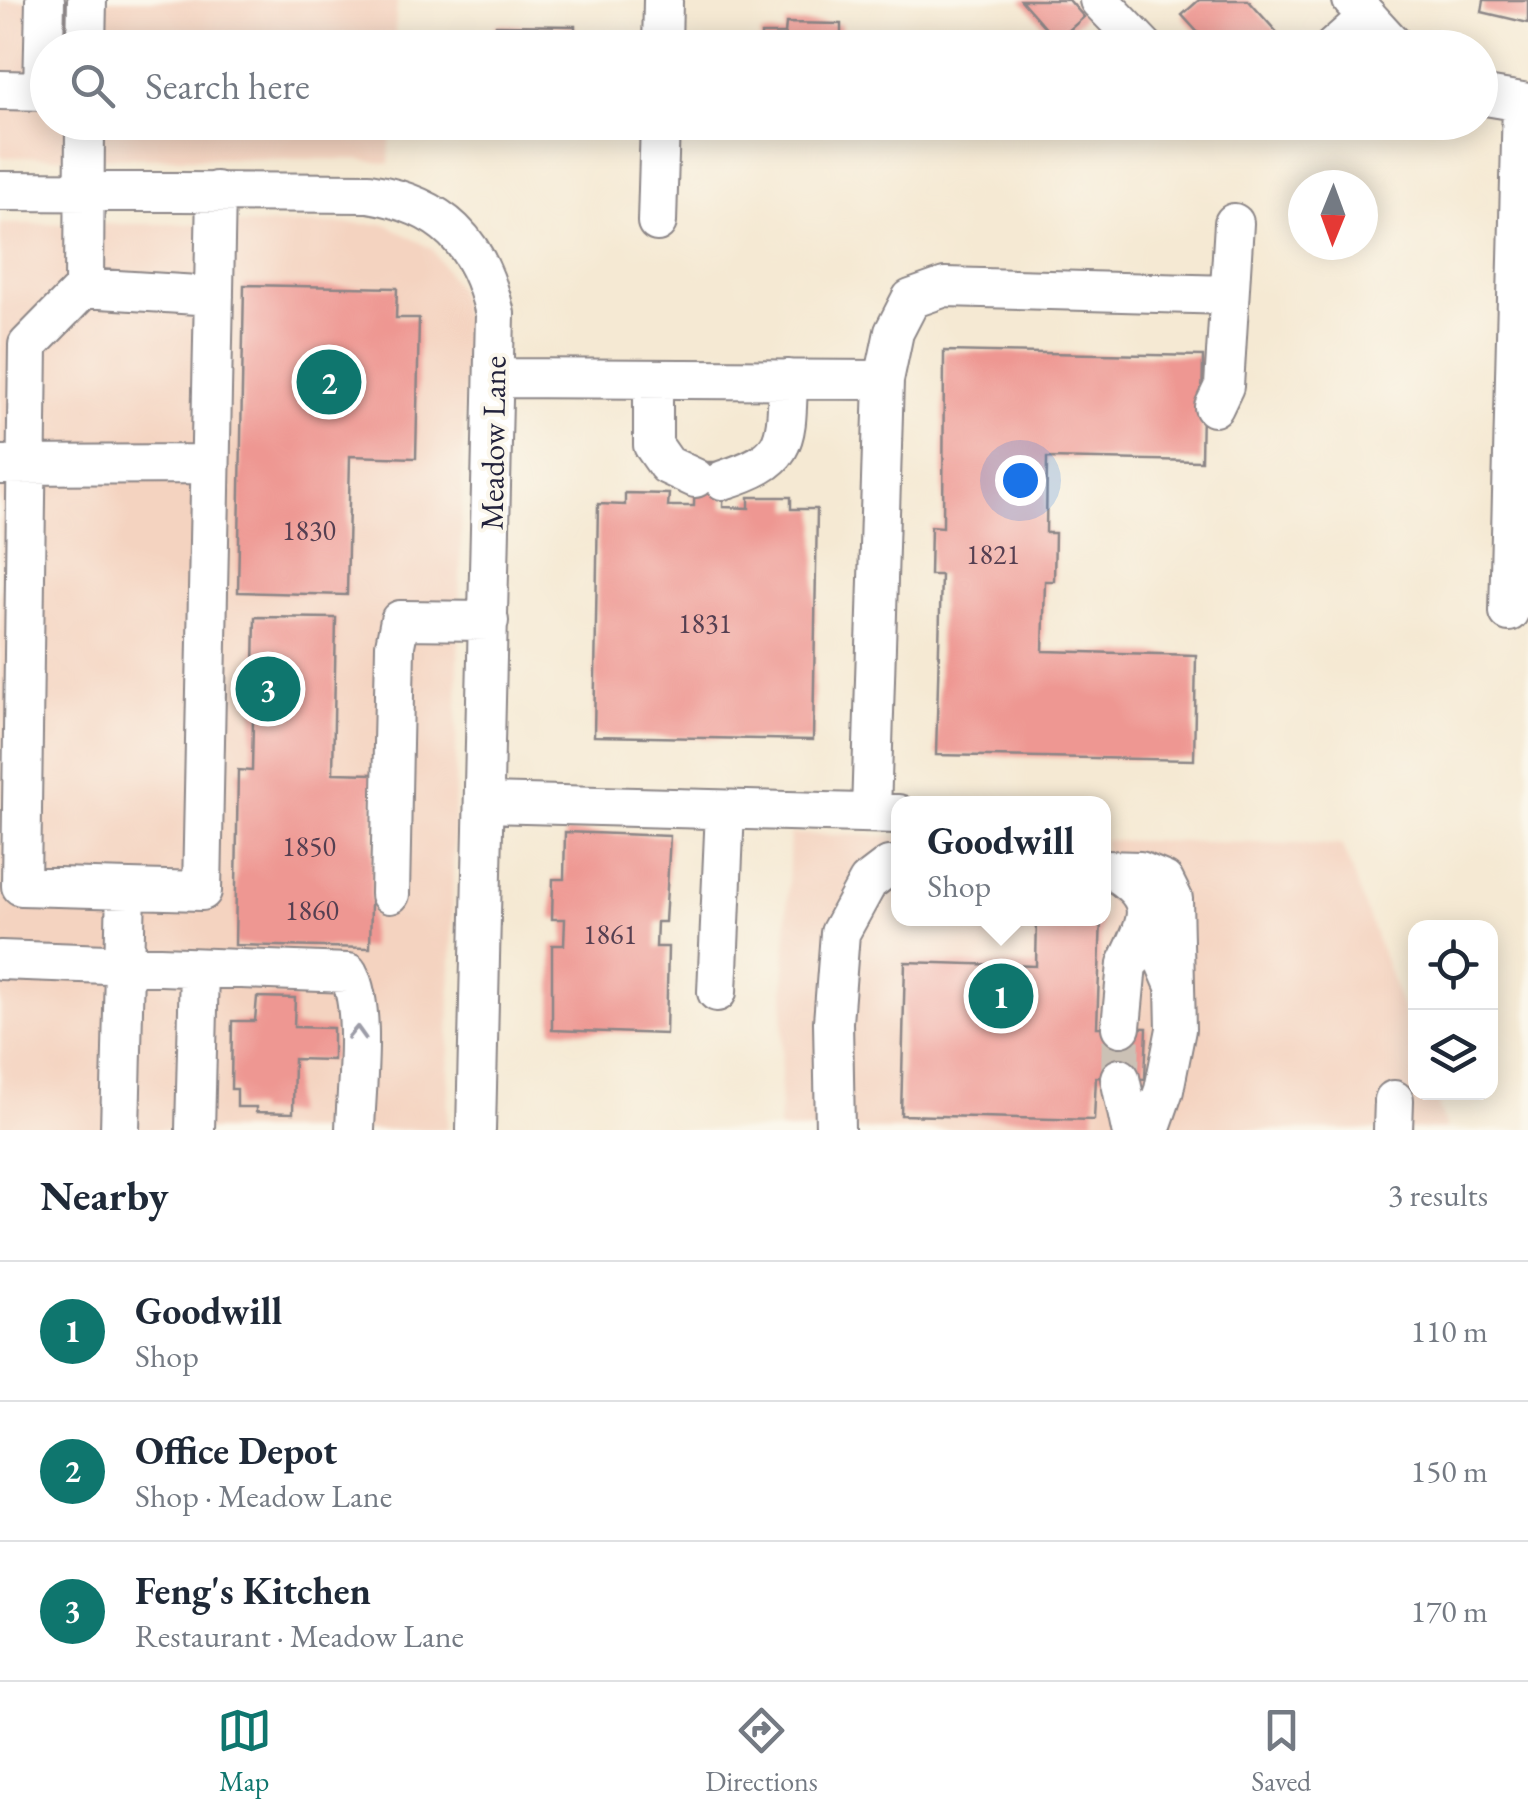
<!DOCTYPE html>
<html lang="en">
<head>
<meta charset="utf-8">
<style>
  :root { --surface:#fff; --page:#f6f6f7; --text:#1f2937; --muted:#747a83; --line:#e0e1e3; --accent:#0f766e }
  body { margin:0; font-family:"EB Garamond",serif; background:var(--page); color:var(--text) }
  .controls { position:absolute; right:30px; bottom:30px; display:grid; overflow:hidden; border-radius:20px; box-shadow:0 5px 25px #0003 }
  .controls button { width:90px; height:90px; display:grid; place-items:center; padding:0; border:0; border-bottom:2px solid var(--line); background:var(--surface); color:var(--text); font:50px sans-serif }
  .compass { position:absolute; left:1288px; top:170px; width:90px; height:90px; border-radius:50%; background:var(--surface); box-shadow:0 5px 25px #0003; rotate:181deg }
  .you { position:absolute; left:1020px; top:480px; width:35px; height:35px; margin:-25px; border:8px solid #fff; border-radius:50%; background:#1a73e8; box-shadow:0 0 0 15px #1a73e833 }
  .badge { display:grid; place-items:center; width:65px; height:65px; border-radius:50%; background:var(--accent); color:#fff; font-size:32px; font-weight:700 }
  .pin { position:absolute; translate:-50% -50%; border:5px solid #fff; box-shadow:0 2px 10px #0006 }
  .popup { position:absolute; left:891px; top:796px; width:220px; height:130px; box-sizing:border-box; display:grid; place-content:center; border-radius:20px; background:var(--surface); filter:drop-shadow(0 2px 8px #0005); font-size:32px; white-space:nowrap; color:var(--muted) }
  .popup b { font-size:38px; color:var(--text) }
  .popup::after { content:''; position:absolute; left:50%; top:100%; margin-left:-20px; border:20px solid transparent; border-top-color:var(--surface) }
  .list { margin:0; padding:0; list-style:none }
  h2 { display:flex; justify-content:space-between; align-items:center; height:130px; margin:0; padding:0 40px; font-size:42px }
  h2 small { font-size:32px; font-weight:400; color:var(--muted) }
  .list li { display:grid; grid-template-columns:65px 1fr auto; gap:30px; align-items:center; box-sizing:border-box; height:140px; padding:0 40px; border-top:2px solid var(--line) }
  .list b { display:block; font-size:38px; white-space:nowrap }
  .list p { margin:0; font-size:32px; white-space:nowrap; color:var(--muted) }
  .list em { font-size:32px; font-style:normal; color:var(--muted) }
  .icon { flex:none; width:55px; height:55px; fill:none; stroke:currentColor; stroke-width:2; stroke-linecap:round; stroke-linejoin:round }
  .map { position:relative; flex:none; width:1528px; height:1130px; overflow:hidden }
  .search { position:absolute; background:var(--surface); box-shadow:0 5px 25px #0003; left:30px; right:30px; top:30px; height:110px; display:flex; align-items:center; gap:25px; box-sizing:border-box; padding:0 35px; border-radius:55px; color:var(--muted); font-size:38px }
  .sheet { height:550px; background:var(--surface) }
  nav { display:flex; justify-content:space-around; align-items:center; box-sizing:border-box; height:140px; border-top:2px solid var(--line); background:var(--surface); font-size:28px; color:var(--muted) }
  nav a { display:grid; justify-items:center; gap:5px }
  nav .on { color:var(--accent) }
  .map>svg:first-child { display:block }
  .built { fill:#f4d3c0 }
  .building { fill:#ee9792 }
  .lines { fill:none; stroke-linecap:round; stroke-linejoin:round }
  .minor-tunnel { stroke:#cbc1b5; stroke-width:38; stroke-dasharray:38 19; stroke-linecap:butt }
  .minor-casing { stroke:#8c8687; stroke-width:42 }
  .minor { stroke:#fff; stroke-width:38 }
  .oneway { stroke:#9c9ca7 }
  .labels { text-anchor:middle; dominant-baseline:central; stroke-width:8; stroke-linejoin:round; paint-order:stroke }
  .number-label { font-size:28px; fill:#553f51 }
  .street-label { font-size:32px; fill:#22223b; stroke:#fbf7ec }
</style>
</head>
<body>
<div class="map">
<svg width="1528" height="1130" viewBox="0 0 1528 1130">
  <rect width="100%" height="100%" fill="#fbf7ec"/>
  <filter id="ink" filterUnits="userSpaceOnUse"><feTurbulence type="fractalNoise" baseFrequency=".01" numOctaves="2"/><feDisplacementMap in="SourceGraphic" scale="20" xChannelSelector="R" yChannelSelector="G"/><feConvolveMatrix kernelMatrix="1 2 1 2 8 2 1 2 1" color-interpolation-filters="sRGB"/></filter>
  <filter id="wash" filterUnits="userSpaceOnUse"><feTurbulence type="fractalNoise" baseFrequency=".0048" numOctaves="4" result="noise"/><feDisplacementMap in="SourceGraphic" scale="40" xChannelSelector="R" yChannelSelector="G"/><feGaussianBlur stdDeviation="2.25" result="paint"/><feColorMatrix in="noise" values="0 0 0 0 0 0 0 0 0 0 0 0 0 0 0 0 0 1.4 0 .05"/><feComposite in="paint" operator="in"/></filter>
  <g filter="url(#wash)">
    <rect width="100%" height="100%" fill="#f5e9d3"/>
    <path class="built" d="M0 0H397L394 47 48 48V122L391 123 389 164 358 159 0 157Z
      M0 224H386L432 249 458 290 466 329 447 1130H0Z
      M790 834 898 836V918H1104V840L1342 845 1415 1043 1416 1092 1434 1093 1447 1130H779Z"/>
    <g id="blocks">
      <path class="building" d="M1021 0H1069L1084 17 1057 41Z
        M1199 0H1248L1291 48H1212L1182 15Z
        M1484 0H1528V23L1482 12Z
        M786 23 841 24V48H761V34H785Z
        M496 25 575 26V48H496Z
        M496 122H549V131L496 130Z
        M784 122H840V130H784Z
        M244 285 397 288 396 318H419L416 458 350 456 347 595 238 592Z
        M944 351 1203 356 1201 461 1047 458 1046 533H1055L1054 581H1045L1043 651 1196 655 1194 760 936 755 941 575H930L931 526 943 527Z
        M695 462H724L723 507 749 508V497H791V509H817L813 740 594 736 598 504 625 505V493L669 494 668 506H694Z
        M255 617 336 618 333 773 374 774 370 948 235 945 238 770 252 771Z
        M565 832 670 836 665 922H657L656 947H668L666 1034 552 1030V945H564L565 919H552L553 879H564Z
        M1037 918H1101L1097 1027 1147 1028 1145 1079 1096 1077 1094 1120 901 1115 905 962 1036 966Z
        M257 997 295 998 294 1027 333 1028V1060L294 1059 293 1113 256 1112V1107H237V1089H231L232 1021H255Z"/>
    </g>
  </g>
  <g filter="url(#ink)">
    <use href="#blocks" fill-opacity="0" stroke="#8c8687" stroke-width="2.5"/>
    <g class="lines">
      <path class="minor-tunnel" d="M1120 1078 1121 1027"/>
      <defs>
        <path id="minor" d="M1099 0 1145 48
          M1352 0 1396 48
          M86 48 87 0
          M662 48 663 0
          M1333 48 1368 17
          M0 90 48 91
          M43 91 45 0
          M1480 95 1528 103
          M85 122 84 288 28 345 21 886 202 891 216 191
          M0 191 369 193C442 205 479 241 495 314L476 1130
          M657 222 660 122
          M84 288 214 296
          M495 378 884 380
          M653 379V445L667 465 695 478
          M1214 407 1224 386 1234 223
          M0 465 210 464
          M723 480C789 459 786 443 788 379
          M1509 612 1522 102
          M485 803 898 814
          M871 813 884 380 894 332 911 299 945 287 1229 295
          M1104 870 1140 871 1164 881 1173 899 1176 1029 1164 1090 1150 1130
          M1113 871C1161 901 1148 919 1127 964
          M390 894 395 645 400 620 489 621
          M0 960 348 973C367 1008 356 1088 355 1130
          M717 992 725 810
          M1121 1027 1127 964 1142 949H1154L1164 960 1175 986
          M1120 1078 1131 1130
          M120 1130 126 889
          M195 1130 199 969
          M835 1130 833 1022 840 933 868 882 889 866H898
          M1393 1130 1394 1100"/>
      </defs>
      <use href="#minor" class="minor-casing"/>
      <use href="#minor" class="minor"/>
    </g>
    <defs><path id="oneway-chevron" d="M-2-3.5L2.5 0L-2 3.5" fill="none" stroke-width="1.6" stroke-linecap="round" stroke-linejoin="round" transform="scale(2.5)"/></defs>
    <use class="oneway" href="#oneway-chevron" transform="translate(357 1033) rotate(-88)"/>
  </g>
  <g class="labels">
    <g class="number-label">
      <text x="309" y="530">1830</text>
      <text x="993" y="554">1821</text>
      <text x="705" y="623">1831</text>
      <text x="309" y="846">1850</text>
      <text x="312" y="910">1860</text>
      <text x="610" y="934">1861</text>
    </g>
    <g class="street-label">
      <text transform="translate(493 443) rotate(-89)">Meadow Lane</text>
    </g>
  </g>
</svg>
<div class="controls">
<button><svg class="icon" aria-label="locate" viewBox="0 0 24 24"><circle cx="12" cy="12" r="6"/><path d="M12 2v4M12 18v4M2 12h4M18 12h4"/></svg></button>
<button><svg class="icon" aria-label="layers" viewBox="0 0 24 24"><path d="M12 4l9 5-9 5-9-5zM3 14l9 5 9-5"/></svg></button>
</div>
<svg class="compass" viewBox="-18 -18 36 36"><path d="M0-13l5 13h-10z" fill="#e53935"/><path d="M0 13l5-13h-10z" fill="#747a83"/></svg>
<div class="you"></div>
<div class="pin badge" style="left:1001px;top:996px">1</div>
<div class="popup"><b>Goodwill</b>Shop</div>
<div class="pin badge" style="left:329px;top:382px">2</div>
<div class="pin badge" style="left:268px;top:689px">3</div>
<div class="search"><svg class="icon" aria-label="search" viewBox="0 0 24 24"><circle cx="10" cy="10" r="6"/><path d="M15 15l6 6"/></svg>Search here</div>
</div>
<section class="sheet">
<h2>Nearby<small>3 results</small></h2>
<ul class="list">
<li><span class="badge">1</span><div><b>Goodwill</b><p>Shop</p></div><em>110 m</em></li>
<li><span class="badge">2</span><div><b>Office Depot</b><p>Shop · Meadow Lane</p></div><em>150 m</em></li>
<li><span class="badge">3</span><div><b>Feng's Kitchen</b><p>Restaurant · Meadow Lane</p></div><em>170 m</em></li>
</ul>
</section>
<nav>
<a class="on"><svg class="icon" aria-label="map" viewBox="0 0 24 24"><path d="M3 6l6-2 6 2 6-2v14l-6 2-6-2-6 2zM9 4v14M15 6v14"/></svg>Map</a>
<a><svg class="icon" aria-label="directions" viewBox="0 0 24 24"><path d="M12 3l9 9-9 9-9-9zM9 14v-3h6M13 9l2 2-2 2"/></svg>Directions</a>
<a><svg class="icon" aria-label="saved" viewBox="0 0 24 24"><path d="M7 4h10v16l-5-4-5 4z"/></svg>Saved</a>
</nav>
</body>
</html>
